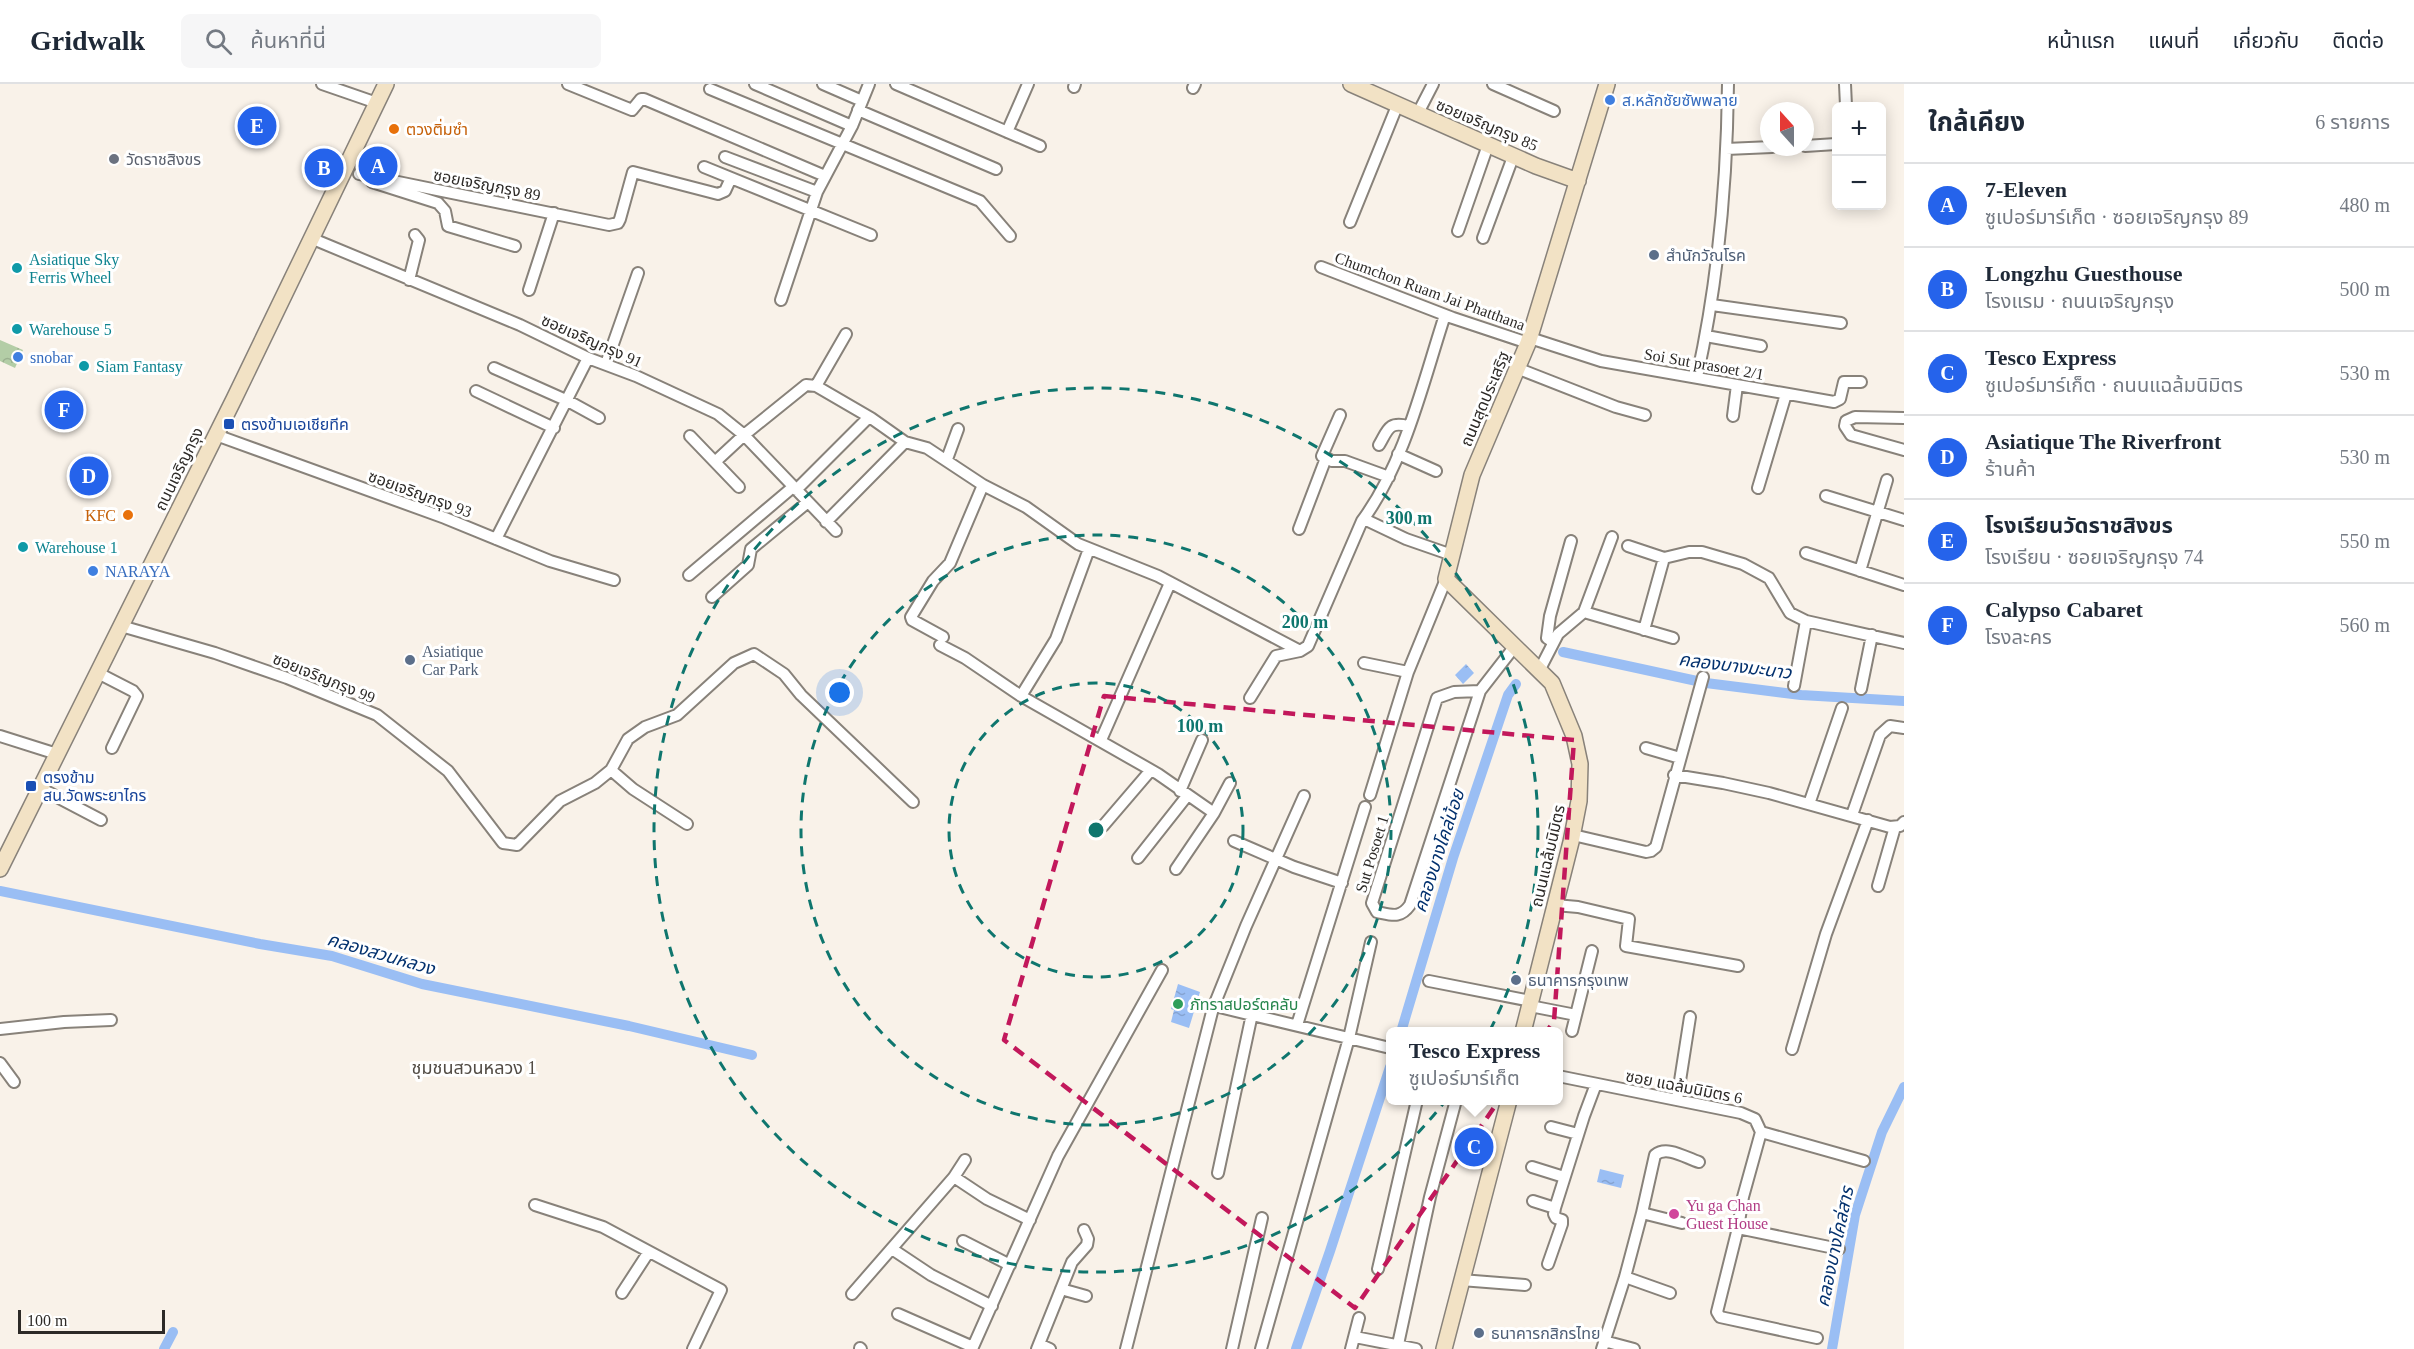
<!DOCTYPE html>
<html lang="th">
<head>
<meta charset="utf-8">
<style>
  :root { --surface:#fff; --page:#f6f6f7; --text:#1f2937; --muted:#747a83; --line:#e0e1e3; --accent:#2563eb }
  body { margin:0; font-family:"Times New Roman","Noto Sans Thai",serif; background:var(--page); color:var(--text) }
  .controls { position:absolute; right:18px; top:18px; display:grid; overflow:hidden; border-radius:9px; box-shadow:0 3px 15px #0003 }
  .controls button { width:54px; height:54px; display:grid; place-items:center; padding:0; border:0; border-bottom:2px solid var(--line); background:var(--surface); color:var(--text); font:30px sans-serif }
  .compass { position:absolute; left:1760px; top:18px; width:54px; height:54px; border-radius:50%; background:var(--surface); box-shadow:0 3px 15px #0003; rotate:339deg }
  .scale { position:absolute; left:18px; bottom:15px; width:147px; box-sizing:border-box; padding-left:6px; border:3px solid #2d2a27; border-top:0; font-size:16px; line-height:21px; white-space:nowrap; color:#2d2a27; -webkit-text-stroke:4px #fff; paint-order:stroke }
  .you { position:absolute; left:840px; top:609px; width:21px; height:21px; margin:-15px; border:4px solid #fff; border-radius:50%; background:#1a73e8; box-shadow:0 0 0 9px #1a73e833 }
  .badge { display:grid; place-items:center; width:39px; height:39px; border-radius:50%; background:var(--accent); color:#fff; font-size:20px; font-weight:700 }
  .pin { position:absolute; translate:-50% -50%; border:3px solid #fff; box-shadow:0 2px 6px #0006 }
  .popup { position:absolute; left:1386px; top:943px; width:177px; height:78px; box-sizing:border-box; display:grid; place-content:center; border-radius:9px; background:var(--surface); filter:drop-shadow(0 2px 4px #0005); font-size:20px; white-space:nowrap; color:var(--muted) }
  .popup b { font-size:22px; color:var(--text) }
  .popup::after { content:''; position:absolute; left:50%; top:100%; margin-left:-12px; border:12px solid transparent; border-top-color:var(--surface) }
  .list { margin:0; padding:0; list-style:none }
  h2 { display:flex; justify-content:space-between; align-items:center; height:78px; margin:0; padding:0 24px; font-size:26px }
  h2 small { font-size:20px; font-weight:400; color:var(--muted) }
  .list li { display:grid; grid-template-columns:39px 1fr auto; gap:18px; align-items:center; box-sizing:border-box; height:84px; padding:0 24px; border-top:2px solid var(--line) }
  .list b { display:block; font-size:22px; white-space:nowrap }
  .list p { margin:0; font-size:20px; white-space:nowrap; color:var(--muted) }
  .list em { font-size:20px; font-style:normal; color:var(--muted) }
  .icon { flex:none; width:33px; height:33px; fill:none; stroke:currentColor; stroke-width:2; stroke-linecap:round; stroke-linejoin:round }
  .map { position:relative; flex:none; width:1904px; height:1265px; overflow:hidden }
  header { display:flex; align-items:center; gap:36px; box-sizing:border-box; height:84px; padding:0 30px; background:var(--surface); border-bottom:2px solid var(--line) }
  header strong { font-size:28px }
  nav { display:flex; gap:33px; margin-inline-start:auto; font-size:21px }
  .search { width:420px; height:54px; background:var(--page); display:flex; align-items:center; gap:15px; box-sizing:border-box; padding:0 21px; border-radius:9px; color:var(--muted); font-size:22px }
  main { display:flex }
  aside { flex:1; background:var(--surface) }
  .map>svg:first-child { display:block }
  .park { fill:url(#park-crowns) }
  .water { fill:url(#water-ripples) }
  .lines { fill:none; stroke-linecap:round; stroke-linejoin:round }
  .canal { stroke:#9abef4; stroke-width:10 }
  .street-casing { stroke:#88827a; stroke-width:14 }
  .secondary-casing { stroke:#88827a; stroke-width:18 }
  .street { stroke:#fff; stroke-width:10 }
  .secondary { stroke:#f2e2c5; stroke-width:15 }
  .marked { fill:none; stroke:#c2185b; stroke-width:4.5; stroke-dasharray:12 8; stroke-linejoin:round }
  .ring { fill:none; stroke:#0f766e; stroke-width:3; stroke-dasharray:10 8 }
  .shop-dot { fill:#3f7fe0; stroke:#fff; stroke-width:2 }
  .food-dot { fill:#e8710a; stroke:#fff; stroke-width:2 }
  .worship-dot { fill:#6b7280; stroke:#fff; stroke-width:2 }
  .service-dot { fill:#5c6f8a; stroke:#fff; stroke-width:2 }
  .culture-dot { fill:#0f9aa8; stroke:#fff; stroke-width:2 }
  .transit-dot { fill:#1a4fb4; stroke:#fff; stroke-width:2 }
  .leisure-dot { fill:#2e9e5b; stroke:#fff; stroke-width:2 }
  .hotel-dot { fill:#d1479c; stroke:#fff; stroke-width:2 }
  .labels { text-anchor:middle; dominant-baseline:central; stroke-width:6; stroke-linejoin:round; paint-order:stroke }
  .shop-label { font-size:16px; fill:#366cbe; stroke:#fff; text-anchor:start }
  .street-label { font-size:16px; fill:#2d2a27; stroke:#fff }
  .food-label { font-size:16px; fill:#c56008; stroke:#fff; text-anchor:start }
  .worship-label { font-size:16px; fill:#5b616d; stroke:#fff; text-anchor:start }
  .service-label { font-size:16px; fill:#4e5e75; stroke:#fff; text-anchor:start }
  .culture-label { font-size:16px; fill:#0d838f; stroke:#fff; text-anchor:start }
  .transit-label { font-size:16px; fill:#164399; stroke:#fff; text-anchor:start }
  .leisure-label { font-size:16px; fill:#27864d; stroke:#fff; text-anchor:start }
  .hotel-label { font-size:16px; fill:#b23c85; stroke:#fff; text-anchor:start }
  .water-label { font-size:18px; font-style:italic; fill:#03316e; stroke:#fff }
  .neighbourhood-label { font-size:18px; fill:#524c45; stroke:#fff }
  .centre { fill:#0f766e; stroke:#fff; stroke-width:3 }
  .ring-label { font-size:18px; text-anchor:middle; font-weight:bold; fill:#0f766e; stroke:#fff; stroke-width:6; stroke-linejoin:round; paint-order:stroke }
</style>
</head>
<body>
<header>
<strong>Gridwalk</strong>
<div class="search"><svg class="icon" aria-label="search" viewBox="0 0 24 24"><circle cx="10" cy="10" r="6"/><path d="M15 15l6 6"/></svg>ค้นหาที่นี่</div>
<nav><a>หน้าแรก</a><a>แผนที่</a><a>เกี่ยวกับ</a><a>ติดต่อ</a></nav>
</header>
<main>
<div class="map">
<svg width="1904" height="1265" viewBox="0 0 1904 1265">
  <defs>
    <pattern id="park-crowns" width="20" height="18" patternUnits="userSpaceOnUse" patternTransform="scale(1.5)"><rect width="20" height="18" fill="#b3cda6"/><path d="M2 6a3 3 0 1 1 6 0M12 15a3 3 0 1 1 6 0" fill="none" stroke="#9ab08f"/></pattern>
    <pattern id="water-ripples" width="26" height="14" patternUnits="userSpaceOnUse" patternTransform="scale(1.5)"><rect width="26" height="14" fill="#9abef4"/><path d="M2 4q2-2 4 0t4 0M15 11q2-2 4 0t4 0" fill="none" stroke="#85a3d1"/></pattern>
  </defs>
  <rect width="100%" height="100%" fill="#f9f2e9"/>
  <path class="park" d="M0 256 23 266 15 284 0 277Z"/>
  <path class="water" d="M1466 580 1474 589 1463 600 1455 591Z
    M1178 900 1200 908 1189 944 1171 938 1174 926 1171 925Z
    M1600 1085 1624 1091 1621 1104 1597 1098Z"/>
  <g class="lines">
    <path class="canal" d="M1563 568 1706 599 1801 611 1904 617
      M0 807 260 860 332 872 422 900 629 942 752 971
      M1401 948 1453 774 1508 611 1516 600
      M164 1265 173 1248
      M1296 1265 1330 1167 1390 983
      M1832 1265 1855 1131 1882 1048 1904 1003"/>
    <defs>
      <path id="street" d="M322 0 377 19
        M568 0 632 26 641 15H644L825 92
        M755 0 852 42
        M823 0 862 17
        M896 0 1040 62
        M1493 0 1554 27
        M1845 0 1846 22
        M1074 3 1075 0
        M1193 4 1195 0
        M710 5 980 117 1010 152
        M858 26 996 85
        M1417 31 1433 0
        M1007 48 1028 0
        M1805 62 1836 60
        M1726 65 1772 63
        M725 73 817 108
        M704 83 871 151
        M359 90 609 141 618 139 620 135 633 88 718 110 725 107 731 94
        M372 98 438 119 445 127 448 142 515 162
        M1350 138 1397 22
        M1458 147 1488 61
        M1483 154 1513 73
        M313 155 520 241 588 274 636 292 718 330 744 351 836 447
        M1321 183 1453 234 1528 259
        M409 196 419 156 415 151
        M529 206 554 129
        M781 216 817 108 852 42 869 0
        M1712 221 1841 239
        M846 250 816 302 871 334 905 358 927 364 983 401 1026 423 1078 460 1158 492 1300 567
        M1706 252 1761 262
        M1530 254 1601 277 1834 318 1840 315 1844 298H1861
        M606 280 638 189
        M494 284 568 317 599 334
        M1519 285 1616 323 1645 331
        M1697 293C1718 198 1727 98 1728 0
        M476 307 554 344
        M1340 331 1322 372 1332 377H1345L1389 393
        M1733 332 1737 301
        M1904 334 1855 333 1846 337 1845 342 1851 351 1904 366
        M216 351 445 434 550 477 614 496
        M690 352 739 403
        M1379 361C1388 346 1388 337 1408 342
        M1398 370 1436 387
        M947 375 958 345
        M716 377 744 351 806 301 816 302
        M1758 404 1786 310
        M796 406 869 333
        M1826 412 1904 436
        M1364 435 1406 455 1452 471
        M826 438 905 358
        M1299 445 1326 374
        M1612 453 1584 528 1673 554
        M496 455 588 274
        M1628 462 1664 474 1689 468H1702L1743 480 1769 494 1790 529 1806 537 1904 559
        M1806 469 1904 501
        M1860 487 1887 396
        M689 491 793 403
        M712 513 748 481 751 465 808 418
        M121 542 215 569 287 594 377 631 448 687 503 759 517 761 560 717 595 699 611 686 628 655 645 643 677 631 734 579 754 570 784 590 801 611 913 718
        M1644 546 1664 474
        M943 553 912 536 911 533 933 497 950 479 983 401
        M1553 558 1547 554 1550 532 1571 457
        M940 561 965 574 1021 612 1158 690 1214 729 1176 785
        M1364 579 1408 588
        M1540 585 1558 550 1584 528
        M98 589 133 607 137 612 112 664
        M1794 602 1806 537
        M1861 605 1872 551
        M1480 607 1454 608 1437 614 1372 819 1377 828C1392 831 1400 835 1410 821L1480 607 1515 562
        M1021 612 1056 555 1089 465
        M1250 614 1276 572 1300 567 1308 562 1362 437C1405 379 1423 298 1445 231
        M0 652 57 670
        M1101 656 1170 499
        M1646 664 1680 674
        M611 686 633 705 687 740
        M1674 691 1723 699 1769 709 1890 743 1900 742 1904 738
        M40 704 101 736
        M1180 707 1202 656
        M1370 711 1408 588 1446 495
        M1809 720 1842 624
        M1214 729 1230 699
        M1852 731 1880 651 1890 642 1904 644
        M1103 742 1151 686
        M1573 751 1646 768 1651 767 1656 763 1703 593
        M1234 757 1294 783 1342 799
        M1138 774 1187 712
        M1878 802 1895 743
        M1555 821 1578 823 1629 835 1626 862 1738 882
        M1429 897 1531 917
        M1215 922 1390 964
        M1530 922 1576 931
        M1297 941 1365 723
        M0 945 64 938 111 936
        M1572 947 1592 867
        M1792 965 1826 850 1868 736
        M0 979 14 998
        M1558 992 1741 1029 1755 1035 1761 1048 1864 1077
        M1677 1016 1690 933
        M1551 1043 1578 1050
        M1761 1048 1743 1113 1738 1144 1717 1228 1720 1233 1817 1254
        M1532 1083 1564 1093
        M1218 1089 1252 930
        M954 1093 987 1115 1030 1136
        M1533 1117 1555 1124
        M535 1121 603 1143 721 1206 693 1265
        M1642 1129 1655 1071C1667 1061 1686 1074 1699 1078
        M1738 1144 1839 1165
        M963 1157 1010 1181
        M892 1165 931 1191 992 1222
        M1548 1180 1562 1140V1136L1556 1134 1554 1130 1555 1124 1584 1032 1596 1000
        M1378 1185 1417 1016
        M1625 1193 1670 1209
        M1461 1196 1525 1201
        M1061 1205 1086 1212
        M622 1209 648 1169
        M852 1210 954 1093 965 1076
        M898 1230 973 1263
        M1355 1253 1416 1265
        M1604 1257 1634 1265
        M1039 1260 1050 1265
        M860 1264 861 1265
        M972 1265 1058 1072 1162 886
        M1037 1265 1072 1178 1087 1161 1088 1155 1084 1146
        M1126 1265 1213 924 1246 842 1304 712
        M1232 1265 1262 1134
        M1261 1265 1349 954 1371 858
        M1351 1265 1359 1234
        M1397 1265 1430 1113 1456 1016
        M1602 1265 1625 1193 1642 1129 1682 1139"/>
      <path id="secondary" d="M1351 0 1536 82 1578 97
        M0 785 234 315 386 0
        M1523 948 1571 758 1579 717 1580 680 1574 652 1552 599 1446 495 1472 391 1528 259 1607 0
        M1444 1265 1509 1016"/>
    </defs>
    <use href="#street" class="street-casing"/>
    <use href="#secondary" class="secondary-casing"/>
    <use href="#street" class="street"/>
    <use href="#secondary" class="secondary"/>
  </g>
  <path class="marked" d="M1104 612 1574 656 1554 937 1355 1224 1004 956Z"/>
  <g class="ring">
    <circle cx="1096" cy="746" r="147"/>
    <circle cx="1096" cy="746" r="295"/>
    <circle cx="1096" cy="746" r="442"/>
  </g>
  <g class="shop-dot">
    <circle cx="1610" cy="16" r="6"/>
    <circle cx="18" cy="273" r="6"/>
    <circle cx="93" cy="487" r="6"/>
  </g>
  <g class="food-dot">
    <circle cx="394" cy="45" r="6"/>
    <circle cx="128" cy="431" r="6"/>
  </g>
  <circle class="worship-dot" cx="114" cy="75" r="6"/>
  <g class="service-dot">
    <circle cx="1654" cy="171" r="6"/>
    <circle cx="410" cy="576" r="6"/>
    <circle cx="1516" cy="896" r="6"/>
    <circle cx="1479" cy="1249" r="6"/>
  </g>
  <g class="culture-dot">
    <circle cx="17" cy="184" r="6"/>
    <circle cx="17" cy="245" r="6"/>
    <circle cx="84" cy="282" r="6"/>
    <circle cx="23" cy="463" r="6"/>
  </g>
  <g class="transit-dot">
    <rect x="223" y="334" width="12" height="12" rx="3"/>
    <rect x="25" y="696" width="12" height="12" rx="3"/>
  </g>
  <circle class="leisure-dot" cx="1178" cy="920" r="6"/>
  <circle class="hotel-dot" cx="1674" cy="1130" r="6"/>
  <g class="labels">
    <g class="shop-label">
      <text x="1622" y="16">ส.หลักชัยซัพพลาย</text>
      <text x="30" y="273">snobar</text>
      <text x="105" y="487">NARAYA</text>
    </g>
    <g class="street-label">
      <text transform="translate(1487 41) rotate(23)">ซอยเจริญกรุง 85</text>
      <text transform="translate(487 101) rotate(11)">ซอยเจริญกรุง 89</text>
      <text transform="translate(1430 207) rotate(20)">Chumchon Ruam Jai Phatthana</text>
      <text transform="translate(592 257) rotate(24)">ซอยเจริญกรุง 91</text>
      <text transform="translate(1704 280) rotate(10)">Soi Sut prasoet 2/1</text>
      <text transform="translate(1485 315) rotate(-67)">ถนนสุดประเสริฐ</text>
      <text transform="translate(179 385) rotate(-64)">ถนนเจริญกรุง</text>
      <text transform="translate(420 410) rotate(20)">ซอยเจริญกรุง 93</text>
      <text transform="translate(324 594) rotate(22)">ซอยเจริญกรุง 99</text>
      <text transform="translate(1372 770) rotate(-73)">Sut Posoet 1</text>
      <text transform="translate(1548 772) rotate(-77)">ถนนแฉล้มนิมิตร</text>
      <text transform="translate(1684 1003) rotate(11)">ซอย แฉล้มนิมิตร 6</text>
    </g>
    <g class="food-label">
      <text x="406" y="45">ตวงติ่มซำ</text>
      <text x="116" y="431" text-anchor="end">KFC</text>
    </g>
    <g class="worship-label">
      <text x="126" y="75">วัดราชสิงขร</text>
    </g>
    <g class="service-label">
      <text x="1666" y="171">สำนักวัณโรค</text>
      <text x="422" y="567">Asiatique<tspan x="422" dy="18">Car Park</tspan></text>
      <text x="1528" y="896">ธนาคารกรุงเทพ</text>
      <text x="1491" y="1249">ธนาคารกสิกรไทย</text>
    </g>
    <g class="culture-label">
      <text x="29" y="175">Asiatique Sky<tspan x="29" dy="18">Ferris Wheel</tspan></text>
      <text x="29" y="245">Warehouse 5</text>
      <text x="96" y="282">Siam Fantasy</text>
      <text x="35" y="463">Warehouse 1</text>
    </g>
    <g class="transit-label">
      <text x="241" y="340">ตรงข้ามเอเชียทีค</text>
      <text x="43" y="693">ตรงข้าม<tspan x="43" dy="18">สน.วัดพระยาไกร</tspan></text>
    </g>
    <g class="leisure-label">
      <text x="1190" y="920">ภัทราสปอร์ตคลับ</text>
    </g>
    <g class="hotel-label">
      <text x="1686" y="1121">Yu ga Chan<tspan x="1686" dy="18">Guest House</tspan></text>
    </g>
    <g class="water-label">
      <text transform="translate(1735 582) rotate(7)">คลองบางมะนาว</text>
      <text transform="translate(1439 767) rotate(-72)">คลองบางโคล่น้อย</text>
      <text transform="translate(381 870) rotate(16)">คลองสวนหลวง</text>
      <text transform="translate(1835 1163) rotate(-78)">คลองบางโคล่สาร</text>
    </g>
    <g class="neighbourhood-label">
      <text x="474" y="984">ชุมชนสวนหลวง 1</text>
    </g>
  </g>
  <circle cx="1096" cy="746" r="9" class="centre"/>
  <g class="ring-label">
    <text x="1409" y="440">300 m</text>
    <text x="1305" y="544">200 m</text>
    <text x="1200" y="648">100 m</text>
  </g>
</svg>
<div class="controls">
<button>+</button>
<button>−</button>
</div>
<svg class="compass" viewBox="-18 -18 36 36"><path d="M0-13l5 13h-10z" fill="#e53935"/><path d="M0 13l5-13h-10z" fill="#747a83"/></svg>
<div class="scale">100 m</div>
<div class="you"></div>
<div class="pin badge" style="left:378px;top:82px">A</div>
<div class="pin badge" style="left:324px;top:84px">B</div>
<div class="pin badge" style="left:1474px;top:1063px">C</div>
<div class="popup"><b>Tesco Express</b>ซูเปอร์มาร์เก็ต</div>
<div class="pin badge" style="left:89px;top:392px">D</div>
<div class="pin badge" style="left:257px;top:42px">E</div>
<div class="pin badge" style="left:64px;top:326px">F</div>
</div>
<aside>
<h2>ใกล้เคียง<small>6 รายการ</small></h2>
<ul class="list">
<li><span class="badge">A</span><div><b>7-Eleven</b><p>ซูเปอร์มาร์เก็ต · ซอยเจริญกรุง 89</p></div><em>480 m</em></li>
<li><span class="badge">B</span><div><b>Longzhu Guesthouse</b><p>โรงแรม · ถนนเจริญกรุง</p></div><em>500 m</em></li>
<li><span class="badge">C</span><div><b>Tesco Express</b><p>ซูเปอร์มาร์เก็ต · ถนนแฉล้มนิมิตร</p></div><em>530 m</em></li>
<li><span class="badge">D</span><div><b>Asiatique The Riverfront</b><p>ร้านค้า</p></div><em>530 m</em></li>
<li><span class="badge">E</span><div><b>โรงเรียนวัดราชสิงขร</b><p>โรงเรียน · ซอยเจริญกรุง 74</p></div><em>550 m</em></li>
<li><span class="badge">F</span><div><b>Calypso Cabaret</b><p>โรงละคร</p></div><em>560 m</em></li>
</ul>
</aside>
</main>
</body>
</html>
